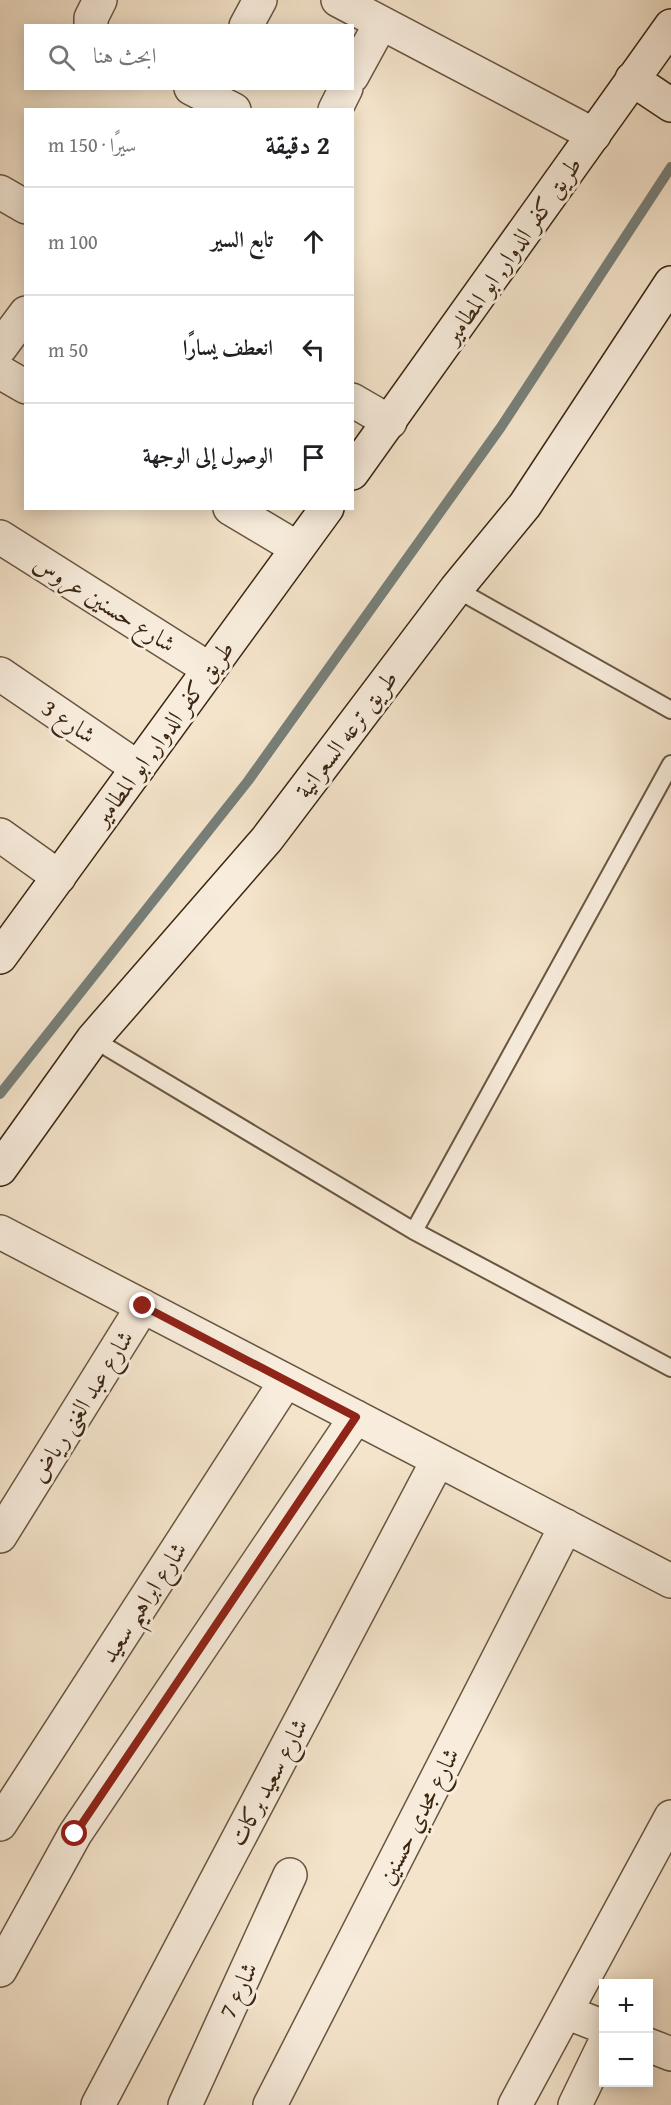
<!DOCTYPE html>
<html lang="ar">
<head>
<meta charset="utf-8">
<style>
  :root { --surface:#fff; --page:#f2f2f2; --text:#202124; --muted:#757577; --line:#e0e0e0 }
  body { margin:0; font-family:"Gentium Book Plus",Amiri,serif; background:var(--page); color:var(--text); direction:rtl }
  .controls { position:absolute; right:18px; bottom:18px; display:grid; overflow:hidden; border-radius:0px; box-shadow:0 3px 15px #0003 }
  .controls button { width:54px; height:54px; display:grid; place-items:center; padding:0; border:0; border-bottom:2px solid var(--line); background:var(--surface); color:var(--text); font:30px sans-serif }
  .stop { position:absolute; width:18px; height:18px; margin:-14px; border:4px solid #8f2418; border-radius:50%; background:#fff }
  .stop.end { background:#8f2418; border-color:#fff; box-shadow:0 2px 6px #0008 }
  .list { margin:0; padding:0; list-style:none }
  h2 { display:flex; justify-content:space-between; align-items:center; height:78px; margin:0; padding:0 24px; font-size:26px }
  h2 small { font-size:20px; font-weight:400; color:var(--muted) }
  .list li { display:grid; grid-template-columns:39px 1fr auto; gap:18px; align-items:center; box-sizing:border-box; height:108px; padding:0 24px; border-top:2px solid var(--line) }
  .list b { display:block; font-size:22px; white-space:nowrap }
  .list em { font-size:20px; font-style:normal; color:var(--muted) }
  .icon { flex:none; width:33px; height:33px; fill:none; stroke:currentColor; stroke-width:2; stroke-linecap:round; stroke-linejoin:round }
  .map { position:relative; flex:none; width:671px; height:2105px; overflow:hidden; direction:ltr }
  .search { position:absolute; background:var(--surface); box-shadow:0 3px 15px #0003; left:24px; top:24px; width:330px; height:66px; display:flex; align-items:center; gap:15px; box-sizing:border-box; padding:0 21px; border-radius:0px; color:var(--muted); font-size:22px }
  .panel { position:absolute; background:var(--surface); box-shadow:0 3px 15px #0003; left:24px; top:108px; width:330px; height:402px; border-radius:0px; direction:rtl }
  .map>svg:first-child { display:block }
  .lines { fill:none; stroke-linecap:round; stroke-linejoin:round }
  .stream { stroke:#77807a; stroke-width:10 }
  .service-casing { stroke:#695640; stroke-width:20 }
  .minor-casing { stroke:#695640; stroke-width:36 }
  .secondary-casing { stroke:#3b2612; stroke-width:36 }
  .service { stroke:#f8eddd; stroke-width:16 }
  .minor { stroke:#f8eddd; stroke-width:33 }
  .secondary { stroke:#f8eddd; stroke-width:33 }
  .route { stroke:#8f2418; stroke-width:8 }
  .labels { text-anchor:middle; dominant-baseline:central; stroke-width:6; stroke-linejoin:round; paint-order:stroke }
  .street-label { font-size:24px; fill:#3b2612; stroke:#f8eddd }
</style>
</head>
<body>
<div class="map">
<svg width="671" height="2105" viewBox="0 0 671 2105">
  <rect width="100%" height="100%" fill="#f4e4cb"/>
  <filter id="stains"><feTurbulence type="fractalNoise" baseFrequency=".00333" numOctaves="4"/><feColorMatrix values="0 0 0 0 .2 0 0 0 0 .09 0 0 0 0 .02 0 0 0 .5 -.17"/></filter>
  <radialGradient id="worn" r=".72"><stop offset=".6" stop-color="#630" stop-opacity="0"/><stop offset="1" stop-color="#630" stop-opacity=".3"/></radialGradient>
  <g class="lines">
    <path class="stream" d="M0 1094 248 781 501 427 671 167"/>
    <defs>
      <path id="service" d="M456 589 671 710
        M93 1039 414 1231 671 1368
        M414 1231 671 764"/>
      <path id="minor" d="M338 0 594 135
        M91 26V18L100 0
        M246 26 260 0
        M352 76 381 23
        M191 88 234 110
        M335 110 346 88
        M0 192 26 207
        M0 348 26 313
        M0 372 26 387
        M352 400 390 422
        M230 508 297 548
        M0 537 209 669
        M0 674 138 768
        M0 835 59 877
        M0 1232 671 1581
        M0 1536 143 1306
        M0 1824 286 1381
        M0 1970 75 1834 356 1417
        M566 2012 604 2027
        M648 2045 671 2054
        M98 2105 438 1460
        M185 2105 290 1875
        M270 2105 566 1526
        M515 2105 671 1817
        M575 2105 604 2045"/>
      <path id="secondary" d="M632 79 671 105
        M352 473 671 26
        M0 957 327 508
        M0 1169 93 1039 267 839 456 589 525 505 671 283"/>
    </defs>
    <use href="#service" class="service-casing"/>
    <use href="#minor" class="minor-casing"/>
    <use href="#secondary" class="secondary-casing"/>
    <use href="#service" class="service"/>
    <use href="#minor" class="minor"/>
    <use href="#secondary" class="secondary"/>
  </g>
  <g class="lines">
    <path class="route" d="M75 1834 356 1417 143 1306"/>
  </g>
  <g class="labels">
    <g class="street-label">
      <text transform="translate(512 250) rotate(-55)">طريق كفر الدوار, ابو المطامير</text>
      <text transform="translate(105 603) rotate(32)">شارع حسنين عروس</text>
      <text transform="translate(69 721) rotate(34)">شارع 3</text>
      <text transform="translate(163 733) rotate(-54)">طريق كفر الدوار, ابو المطامير</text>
      <text transform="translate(346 734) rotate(-53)">طريق ترعه السعرانية</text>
      <text transform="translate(81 1406) rotate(-58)">شارع عبد الغنى رياض</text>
      <text transform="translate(143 1602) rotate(-57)">شارع ابراهيم سعيد</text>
      <text transform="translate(268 1782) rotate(-62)">شارع سعيد بركات</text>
      <text transform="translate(418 1816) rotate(-63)">شارع مجدي حسنين</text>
      <text transform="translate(238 1990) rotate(-65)">شارع 7</text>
    </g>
  </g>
  <rect width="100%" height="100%" filter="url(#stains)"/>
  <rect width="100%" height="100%" fill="url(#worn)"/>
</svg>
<div class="controls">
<button>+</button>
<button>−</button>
</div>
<div class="stop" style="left:75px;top:1834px"></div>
<div class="stop end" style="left:143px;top:1306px"></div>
<div class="search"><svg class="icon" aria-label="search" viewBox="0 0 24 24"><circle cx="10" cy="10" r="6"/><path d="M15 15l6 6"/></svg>ابحث هنا</div>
<section class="panel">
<h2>2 دقيقة<small>سيرًا · 150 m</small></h2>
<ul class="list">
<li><svg class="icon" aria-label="ahead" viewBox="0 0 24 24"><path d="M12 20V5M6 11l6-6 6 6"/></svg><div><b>تابع السير</b></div><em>100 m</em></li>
<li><svg class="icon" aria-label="left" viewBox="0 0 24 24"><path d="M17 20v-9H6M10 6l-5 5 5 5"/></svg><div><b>انعطف يسارًا</b></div><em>50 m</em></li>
<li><svg class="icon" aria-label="arrive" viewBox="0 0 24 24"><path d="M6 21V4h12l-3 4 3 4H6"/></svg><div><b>الوصول إلى الوجهة</b></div></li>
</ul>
</section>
</div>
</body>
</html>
